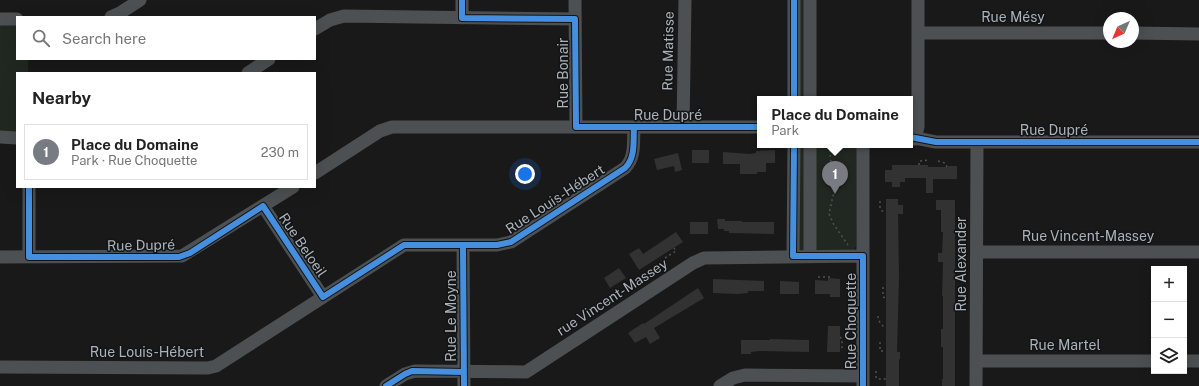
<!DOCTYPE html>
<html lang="en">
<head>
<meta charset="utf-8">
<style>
  :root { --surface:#fff; --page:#f2f2f2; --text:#222; --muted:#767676; --line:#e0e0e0; --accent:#787c82 }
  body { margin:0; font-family:"Public Sans",sans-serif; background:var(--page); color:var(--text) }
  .controls { position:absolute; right:12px; bottom:12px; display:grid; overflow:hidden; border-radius:0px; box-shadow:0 4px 16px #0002 }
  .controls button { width:36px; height:36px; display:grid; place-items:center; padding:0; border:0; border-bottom:1px solid var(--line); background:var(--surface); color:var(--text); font:20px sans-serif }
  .compass { position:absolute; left:1103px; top:12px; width:36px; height:36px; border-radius:50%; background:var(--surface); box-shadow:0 4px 16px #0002; rotate:224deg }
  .you { position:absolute; left:525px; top:174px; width:14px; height:14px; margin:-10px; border:3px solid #fff; border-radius:50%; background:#1a73e8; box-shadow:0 0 0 6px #1a73e833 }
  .badge { display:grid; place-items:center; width:26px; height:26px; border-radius:50%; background:var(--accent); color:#fff; font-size:13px; font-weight:700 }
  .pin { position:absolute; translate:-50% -33px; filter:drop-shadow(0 1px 2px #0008) }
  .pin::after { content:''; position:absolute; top:21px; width:14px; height:12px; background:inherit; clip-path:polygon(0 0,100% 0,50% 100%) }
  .popup { position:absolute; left:757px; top:96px; width:156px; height:52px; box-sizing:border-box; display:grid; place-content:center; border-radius:0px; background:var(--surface); filter:drop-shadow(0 1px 3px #0005); font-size:13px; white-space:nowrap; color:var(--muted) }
  .popup b { font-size:15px; color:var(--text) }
  .popup::after { content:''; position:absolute; left:50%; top:100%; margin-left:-8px; border:8px solid transparent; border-top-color:var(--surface) }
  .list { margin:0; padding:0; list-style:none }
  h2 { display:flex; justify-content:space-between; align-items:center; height:52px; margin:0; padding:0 16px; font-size:17px }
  h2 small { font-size:13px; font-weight:400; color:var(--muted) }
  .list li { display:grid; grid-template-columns:26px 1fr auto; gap:12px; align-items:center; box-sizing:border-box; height:56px; margin:0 8px 8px; padding:0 8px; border:1px solid var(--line); border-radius:0px }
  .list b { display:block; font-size:15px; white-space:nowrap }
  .list p { margin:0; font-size:13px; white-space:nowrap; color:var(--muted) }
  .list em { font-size:13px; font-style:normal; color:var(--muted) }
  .icon { flex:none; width:22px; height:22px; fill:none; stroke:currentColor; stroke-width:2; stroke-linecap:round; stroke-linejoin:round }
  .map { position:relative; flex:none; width:1199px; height:386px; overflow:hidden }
  .search { position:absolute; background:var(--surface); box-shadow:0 4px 16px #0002; left:16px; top:16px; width:300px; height:44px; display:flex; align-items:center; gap:10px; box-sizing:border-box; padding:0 14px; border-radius:0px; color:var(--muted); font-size:15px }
  .panel { position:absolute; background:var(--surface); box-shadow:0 4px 16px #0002; left:16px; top:72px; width:300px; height:116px; border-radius:0px }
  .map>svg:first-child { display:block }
  .green { fill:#212821 }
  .building { fill:#323233 }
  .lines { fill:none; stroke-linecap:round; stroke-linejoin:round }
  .path { stroke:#4f5054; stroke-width:1.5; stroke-dasharray:2 3; stroke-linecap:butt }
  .minor { stroke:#4d5052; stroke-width:13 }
  .cycleway-casing { stroke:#131415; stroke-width:8 }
  .cycleway { stroke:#468fdf; stroke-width:6 }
  .labels { text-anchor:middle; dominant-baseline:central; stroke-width:3; stroke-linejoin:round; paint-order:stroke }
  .street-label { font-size:14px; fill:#abb2ba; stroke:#131415 }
</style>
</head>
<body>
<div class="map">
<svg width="1199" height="386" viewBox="0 0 1199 386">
  <rect width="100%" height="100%" fill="#191919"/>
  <path class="green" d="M797 0H805V99H796Z
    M0 25H17V59H28V73H17V131H0Z
    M796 145H805L804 249 803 251H798Z
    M814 145H857L856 246 854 250H817L816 249Z"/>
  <path class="building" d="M692 150H709V163H692Z
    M775 150V163H766V172H757V174H740V164H723V152L750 154 756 153V151Z
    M678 153 682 170 675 172 674 166 657 170 654 159Z
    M892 165H928V167H948V166H957V179H933V193H926V178H905V182H900V187H892V182H885V170H892Z
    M886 199H898V205H903V214H898L899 277 897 352H900V359H899V386H886Z
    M936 200H955V386H942V379H943V347H941V329H943V296H942L943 262H938V253H942L943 232H941V210H936Z
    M717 219H725V221H742V222H774V234L729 233V231H724V229H718Z
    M690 222H708V234H690Z
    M676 232 683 242 639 270 629 254 639 248 643 254Z
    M619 268 626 278 610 288 604 278Z
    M828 278 840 279V297H830V294H815V280L828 281Z
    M713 279 764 281V291H748V293L738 294 713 293Z
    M780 281 799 282V294H780Z
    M698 288 704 298 654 328 660 338 650 344 646 337 635 343 628 333 643 323 644 324Z
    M828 326H840V352H827Z
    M770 339 809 340V352L760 351 751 352V354H741V340H770Z"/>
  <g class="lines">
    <path class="path" d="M831 145 830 156 835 187 829 214 834 225 848 245
      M938 161 945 163 947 167
      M919 165V161L929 160
      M880 201V209L882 211H886
      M665 258 676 251 674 248
      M818 277H831V278
      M883 287V297L886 298
      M878 316C878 320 880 323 883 326H886
      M840 337 842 339V348
      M880 342V351H885
      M876 371V377L877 379H886"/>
    <path class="minor" d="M575 0 576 127
      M111 17 120 13 140 0
      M462 18V0
      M0 19H17
      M315 29 330 20 344 16 575 19
      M918 33H1109
      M1133 33 1199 34
      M248 73 269 59
      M794 99V0
      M810 99V0
      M683 127 685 0
      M0 137 17 138
      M910 137 936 142H1199
      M915 139 918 127V0
      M810 145V256
      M863 145V386
      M315 173 380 131 392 127H760
      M263 206 323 297
      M463 246 464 386
      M977 252H1199
      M793 256 794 145
      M0 257 182 256 293 187
      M29 257V187
      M976 361H1154
      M1184 361H1199
      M0 367 208 368 216 366 404 245H497L511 242 625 168C636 157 633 141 634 127
      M386 386 405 374 415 371 526 372 693 263 704 258 863 256
      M720 386 733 378 745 375 863 376
      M976 386 977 142"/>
    <defs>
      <path id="cycleway" d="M462 0V18L575 19 576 127H760
        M794 99V0
        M910 137 936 142H1199
        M794 145 793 256H863V386
        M29 187V257H179L190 253 263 206 323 297 404 245H497L511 242 625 168C636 157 633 141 634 127
        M463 246 464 386
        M386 386 405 374 412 371 464 372"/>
    </defs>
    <use href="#cycleway" class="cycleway-casing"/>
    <use href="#cycleway" class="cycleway"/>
  </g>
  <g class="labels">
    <g class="street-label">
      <text x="1013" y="17">Rue Mésy</text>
      <text transform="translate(668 51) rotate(-89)">Rue Matisse</text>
      <text transform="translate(563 73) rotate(-90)">Rue Bonair</text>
      <text x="668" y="115">Rue Dupré</text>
      <text x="1054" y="130">Rue Dupré</text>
      <text transform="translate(555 199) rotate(-33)">Rue Louis-Hébert</text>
      <text x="1088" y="236">Rue Vincent-Massey</text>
      <text transform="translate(141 245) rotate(-1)">Rue Dupré</text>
      <text transform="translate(303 245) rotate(56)">Rue Beloeil</text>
      <text transform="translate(961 264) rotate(-90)">Rue Alexander</text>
      <text transform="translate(612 297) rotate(-33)">rue Vincent-Massey</text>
      <text transform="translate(451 316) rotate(-90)">Rue Le Moyne</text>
      <text transform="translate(851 321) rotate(-90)">Rue Choquette</text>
      <text x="1065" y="345">Rue Martel</text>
      <text x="147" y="352">Rue Louis-Hébert</text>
    </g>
  </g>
</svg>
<div class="controls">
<button>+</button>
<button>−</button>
<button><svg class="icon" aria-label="layers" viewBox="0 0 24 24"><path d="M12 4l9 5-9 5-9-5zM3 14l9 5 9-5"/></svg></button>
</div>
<svg class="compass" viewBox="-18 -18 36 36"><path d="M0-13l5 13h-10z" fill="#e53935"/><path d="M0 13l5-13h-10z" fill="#767676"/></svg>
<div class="you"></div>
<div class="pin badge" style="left:835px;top:194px">1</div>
<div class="popup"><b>Place du Domaine</b>Park</div>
<div class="search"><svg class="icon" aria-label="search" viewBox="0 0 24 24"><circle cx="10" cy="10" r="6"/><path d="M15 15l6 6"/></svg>Search here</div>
<section class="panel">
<h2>Nearby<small></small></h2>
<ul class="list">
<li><span class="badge">1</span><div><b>Place du Domaine</b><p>Park · Rue Choquette</p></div><em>230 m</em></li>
</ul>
</section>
</div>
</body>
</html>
